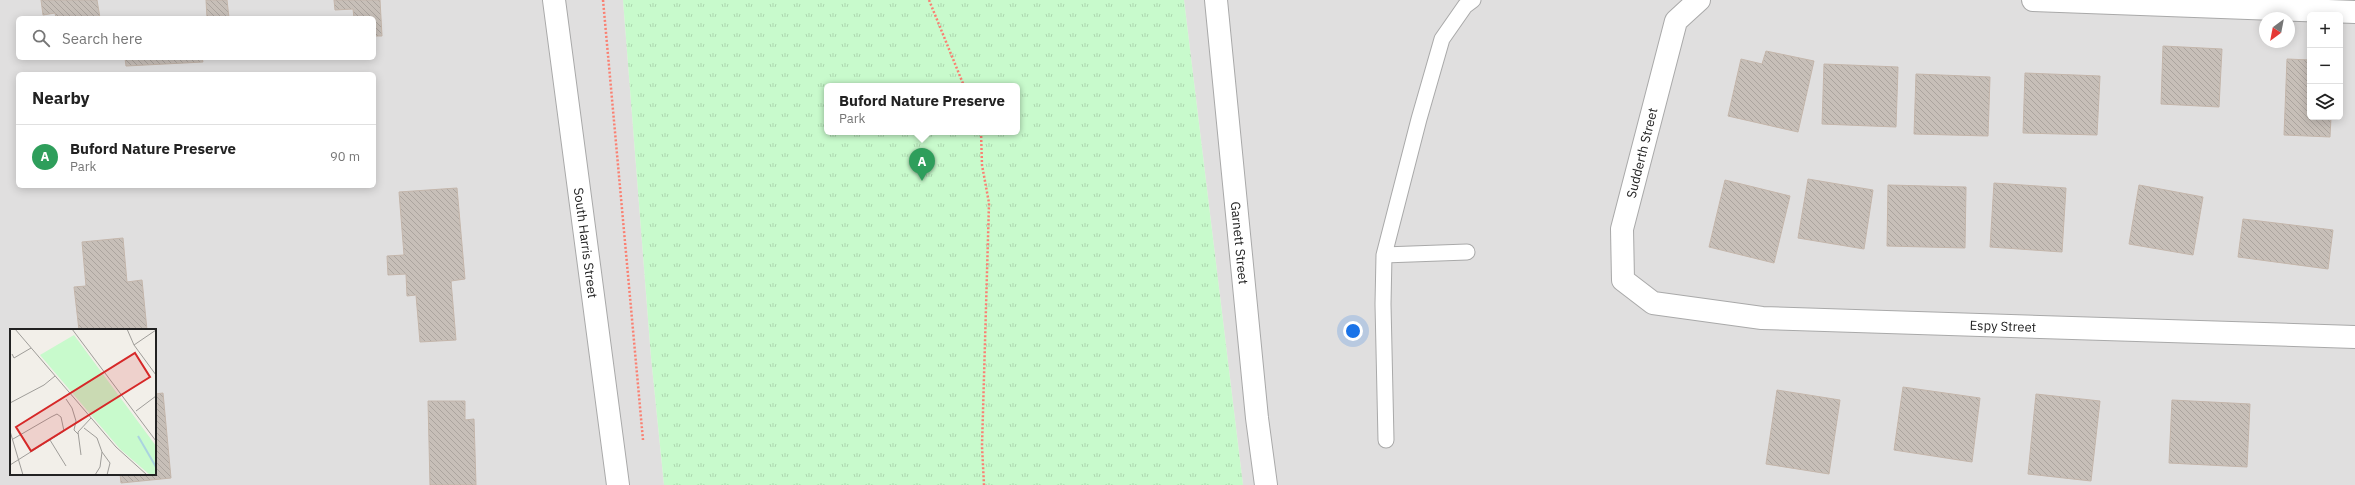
<!DOCTYPE html>
<html lang="en">
<head>
<meta charset="utf-8">
<style>
  :root { --surface:#fff; --page:#f2f2f2; --text:#222; --muted:#767676; --line:#e0e0e0; --accent:#111827 }
  body { margin:0; font-family:"IBM Plex Sans",sans-serif; background:var(--page); color:var(--text) }
  .controls { position:absolute; right:12px; top:12px; display:grid; overflow:hidden; border-radius:6px; box-shadow:0 2px 10px #0003 }
  .controls button { width:36px; height:36px; display:grid; place-items:center; padding:0; border:0; border-bottom:1px solid var(--line); background:var(--surface); color:var(--text); font:20px sans-serif }
  .compass { position:absolute; left:2259px; top:12px; width:36px; height:36px; border-radius:50%; background:var(--surface); box-shadow:0 2px 10px #0003; rotate:212deg }
  .you { position:absolute; left:1353px; top:331px; width:14px; height:14px; margin:-10px; border:3px solid #fff; border-radius:50%; background:#1a73e8; box-shadow:0 0 0 6px #1a73e833 }
  .badge { display:grid; place-items:center; width:26px; height:26px; border-radius:50%; background:var(--accent); color:#fff; font-size:13px; font-weight:700 }
  .pin { position:absolute; translate:-50% -33px; filter:drop-shadow(0 1px 2px #0008) }
  .pin::after { content:''; position:absolute; top:21px; width:14px; height:12px; background:inherit; clip-path:polygon(0 0,100% 0,50% 100%) }
  .popup { position:absolute; left:824px; top:83px; width:196px; height:52px; box-sizing:border-box; display:grid; place-content:center; border-radius:6px; background:var(--surface); filter:drop-shadow(0 1px 3px #0005); font-size:13px; white-space:nowrap; color:var(--muted) }
  .popup b { font-size:15px; color:var(--text) }
  .popup::after { content:''; position:absolute; left:50%; top:100%; margin-left:-8px; border:8px solid transparent; border-top-color:var(--surface) }
  .list { margin:0; padding:0; list-style:none }
  h2 { display:flex; justify-content:space-between; align-items:center; height:52px; margin:0; padding:0 16px; font-size:17px }
  h2 small { font-size:13px; font-weight:400; color:var(--muted) }
  .list li { display:grid; grid-template-columns:26px 1fr auto; gap:12px; align-items:center; box-sizing:border-box; height:64px; padding:0 16px; border-top:1px solid var(--line) }
  .list b { display:block; font-size:15px; white-space:nowrap }
  .list p { margin:0; font-size:13px; white-space:nowrap; color:var(--muted) }
  .list em { font-size:13px; font-style:normal; color:var(--muted) }
  .icon { flex:none; width:22px; height:22px; fill:none; stroke:currentColor; stroke-width:2; stroke-linecap:round; stroke-linejoin:round }
  .map { position:relative; flex:none; width:2355px; height:485px; overflow:hidden }
  .search { position:absolute; background:var(--surface); box-shadow:0 2px 10px #0003; left:16px; top:16px; width:360px; height:44px; display:flex; align-items:center; gap:10px; box-sizing:border-box; padding:0 14px; border-radius:6px; color:var(--muted); font-size:15px }
  .panel { position:absolute; background:var(--surface); box-shadow:0 2px 10px #0003; left:16px; top:72px; width:360px; height:116px; border-radius:6px }
  .map>svg:first-child { display:block }
  .residential { fill:#e0dfdf; fill-rule:evenodd }
  .park { fill:url(#park-tufts); fill-rule:evenodd }
  .building { fill:url(#building-back-hatch); stroke:#c4b6ab }
  .lines { fill:none; stroke-linecap:round; stroke-linejoin:round }
  .service-casing { stroke:#a9a9a9; stroke-width:17 }
  .minor-casing { stroke:#a9a9a9; stroke-width:24 }
  .tertiary-casing { stroke:#a9a9a9; stroke-width:24 }
  .path { stroke:#fa8072; stroke-width:2.5; stroke-dasharray:2 2; stroke-linecap:butt }
  .service { stroke:#fff; stroke-width:15 }
  .minor { stroke:#fff; stroke-width:22 }
  .tertiary { stroke:#fff; stroke-width:22 }
  .labels { text-anchor:middle; dominant-baseline:central; stroke-width:3; stroke-linejoin:round; paint-order:stroke }
  .street-label { font-size:13px; fill:#222; stroke:#fff }
  .inset-river { fill:none; stroke:#aad3df; stroke-width:2 }
  .inset-road { fill:none; stroke:#9f9d99; stroke-width:1 }
  .view { fill:#d62828; fill-opacity:0.15; stroke:#d62828; stroke-width:2 }
  .inset-edge { fill:none; stroke:#222; stroke-width:2 }
</style>
</head>
<body>
<div class="map">
<svg width="2355" height="485" viewBox="0 0 2355 485">
  <defs>
    <pattern id="park-tufts" width="24" height="20" patternUnits="userSpaceOnUse"><rect width="24" height="20" fill="#c8facc"/><path d="M3 7l-1-3M5 7V3M7 7l1-3M15 17l-1-3M17 17v-4M19 17l1-3" fill="none" stroke="#acd6af"/></pattern>
    <pattern id="building-back-hatch" width="6" height="6" patternUnits="userSpaceOnUse"><rect width="6" height="6" fill="#c7bfb8"/><path d="M-1 5l2 2M0 0l6 6M5-1l2 2" fill="none" stroke="#aba49e"/></pattern>
  </defs>
  <rect width="100%" height="100%" fill="#f2efe9"/>
  <path class="residential" d="M0 0H623L651 357 664 485H0ZM18 18H374V58H18ZM18 74H374V186H18ZM11 330H155V474H11Z
    M1184 0H2355V485H1243ZM2310 15H2340V117H2310ZM2265 18H2289V42H2265Z"/>
  <path class="park" d="M623 0H1184L1243 485H664L651 357ZM827 86H1017V132H827Z"/>
  <path class="building" d="M41 0H97L100 18H56L55 13 43 15Z
    M206 0H227L229 18H207Z
    M334 0H380L382 36H374V18H354L353 9 335 10Z
    M2163 46 2222 49 2219 107 2161 104Z
    M1766 51 1814 61 1798 132 1728 116 1741 59 1762 64Z
    M125 58H202L203 62 126 66Z
    M2287 59 2310 60V117H2331L2330 137 2284 135Z
    M1824 64 1898 67 1896 127 1822 124Z
    M2025 73 2100 76 2097 135 2023 133Z
    M1916 74 1990 77 1988 136 1914 134Z
    M1808 179 1873 190 1864 249 1798 238Z
    M1725 180 1790 196 1774 263 1709 247Z
    M1994 183 2066 188 2062 252 1990 247Z
    M1888 185 1966 187 1965 248 1887 246Z
    M2139 185 2203 197 2193 255 2129 244Z
    M457 188 465 279 451 281 456 340 420 342 416 295 407 296 406 274 388 275 387 256 404 255 399 192Z
    M2243 219 2333 230 2328 269 2238 257Z
    M123 238 127 282 142 280 147 330H79L74 287 86 286 82 242Z
    M1903 387 1980 398 1972 462 1894 450Z
    M1777 390 1840 400 1829 474 1766 464Z
    M163 393 171 478 121 483 120 474H155V394Z
    M2036 394 2100 401 2091 481 2028 474Z
    M2172 400 2250 404 2247 467 2169 463Z
    M428 401H465V420L474 419 476 485H430Z"/>
  <g class="lines">
    <defs>
      <path id="service" d="M1384 255 1467 252
        M1386 440 1383 304 1384 255 1419 119 1442 39 1465 6 1473 0"/>
      <g id="minor">
        <path id="s1" d="M1699 0 1676 21 1622 229 1623 280 1653 303 1762 318 2355 337"/>
        <path d="M2033 0 2355 12"/>
      </g>
      <g id="tertiary">
        <path id="s2" d="M554 0 618 485"/>
        <path id="s3" d="M1216 0 1257 418 1266 485"/>
      </g>
    </defs>
    <use href="#service" class="service-casing"/>
    <use href="#minor" class="minor-casing"/>
    <use href="#tertiary" class="tertiary-casing"/>
    <path class="path" d="M603 0 643 440
      M929 0 964 86
      M981 132 982 165 989 203 982 446 984 485"/>
    <use href="#service" class="service"/>
    <use href="#minor" class="minor"/>
    <use href="#tertiary" class="tertiary"/>
  </g>
  <g class="labels">
    <g class="street-label">
      <text transform="translate(1642 153) rotate(-76)">Sudderth Street</text>
      <text stroke="none"><textPath href="#s2" startOffset="245">South Harris Street</textPath></text>
      <text stroke="none"><textPath href="#s3" startOffset="244">Garnett Street</textPath></text>
      <text stroke="none"><textPath href="#s1" startOffset="686">Espy Street</textPath></text>
    </g>
  </g>
  <g transform="translate(10 329)">
    <rect width="146" height="146" fill="#f2efe9"/>
    <path d="M64 6 146 117V146H140L110 120 30 26Z" fill="#c8facc"/>
    <path class="inset-river" d="M128 107 146 138"/>
    <path class="inset-road" d="M5 0 106 118 137 146M62 0 146 112M117 0 124 16 146 46M124 16 146 1M2 25 4 29 21 19M56 70 62 79 66 92 64 101 68 105M0 74 34 56 45 47M126 82 146 67M74 99 87 109 92 123M0 102 13 146M40 111 56 137M71 126 68 103 81 89M0 136 54 102 51 88 47 85 41 88 3 110M85 146 90 138 92 123 100 134 97 146"/>
    <path class="view" d="M125 24 140 48 21 122 6 98Z"/>
    <rect width="146" height="146" class="inset-edge"/>
  </g>
</svg>
<div class="controls">
<button>+</button>
<button>−</button>
<button><svg class="icon" aria-label="layers" viewBox="0 0 24 24"><path d="M12 4l9 5-9 5-9-5zM3 14l9 5 9-5"/></svg></button>
</div>
<svg class="compass" viewBox="-18 -18 36 36"><path d="M0-13l5 13h-10z" fill="#e53935"/><path d="M0 13l5-13h-10z" fill="#767676"/></svg>
<div class="you"></div>
<div class="pin badge" style="left:922px;top:181px;background:#2e9e5b">A</div>
<div class="popup"><b>Buford Nature Preserve</b>Park</div>
<div class="search"><svg class="icon" aria-label="search" viewBox="0 0 24 24"><circle cx="10" cy="10" r="6"/><path d="M15 15l6 6"/></svg>Search here</div>
<section class="panel">
<h2>Nearby<small></small></h2>
<ul class="list">
<li><span class="badge" style="background:#2e9e5b">A</span><div><b>Buford Nature Preserve</b><p>Park</p></div><em>90 m</em></li>
</ul>
</section>
</div>
</body>
</html>
